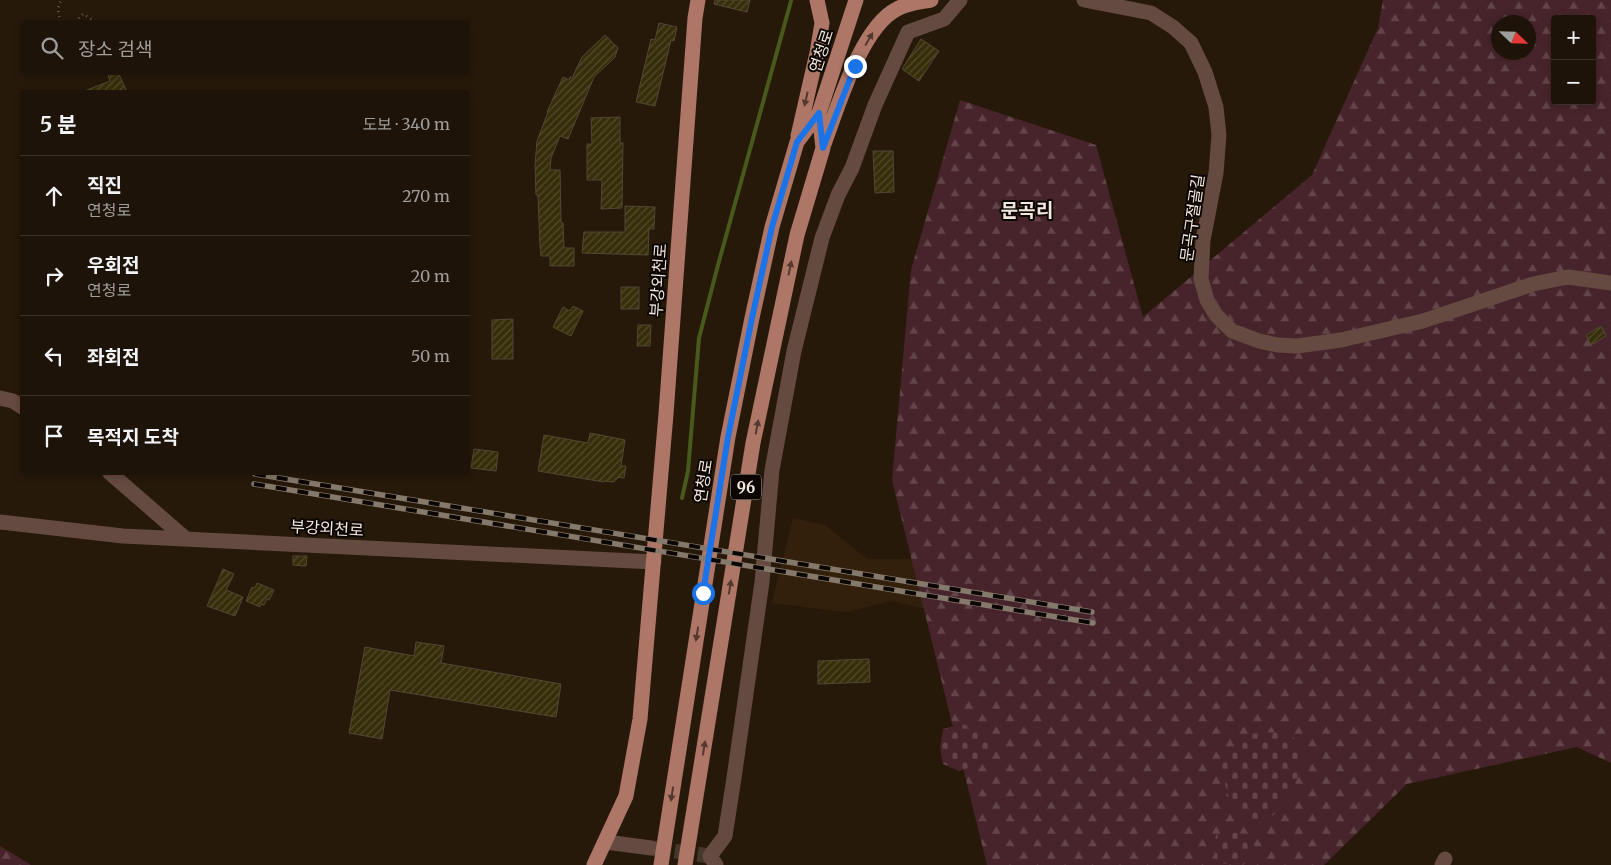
<!DOCTYPE html>
<html lang="ko">
<head>
<meta charset="utf-8">
<style>
  :root { --surface:#1d1308; --page:#2a2016; --text:#f1f3f6; --muted:#a09e9c; --line:#3b3229 }
  body { margin:0; font-family:Merriweather,"Noto Sans KR",serif; background:var(--page); color:var(--text) }
  .controls { position:absolute; right:15px; top:15px; display:grid; overflow:hidden; border-radius:5px; box-shadow:0 2px 8px #0003 }
  .controls button { width:45px; height:45px; display:grid; place-items:center; padding:0; border:0; border-bottom:1px solid var(--line); background:var(--surface); color:var(--text); font:25px sans-serif }
  .compass { position:absolute; left:1491px; top:15px; width:45px; height:45px; border-radius:50%; background:var(--surface); box-shadow:0 2px 8px #0003; rotate:113deg }
  .stop { position:absolute; width:15px; height:15px; margin:-11px; border:4px solid #1a73e8; border-radius:50%; background:#fff }
  .stop.end { background:#1a73e8; border-color:#fff; box-shadow:0 1px 5px #0008 }
  .list { margin:0; padding:0; list-style:none }
  h2 { display:flex; justify-content:space-between; align-items:center; height:65px; margin:0; padding:0 20px; font-size:21px }
  h2 small { font-size:16px; font-weight:400; color:var(--muted) }
  .list li { display:grid; grid-template-columns:32px 1fr auto; gap:15px; align-items:center; box-sizing:border-box; height:80px; padding:0 20px; border-top:1px solid var(--line) }
  .list b { display:block; font-size:19px; white-space:nowrap }
  .list p { margin:0; font-size:16px; white-space:nowrap; color:var(--muted) }
  .list em { font-size:16px; font-style:normal; color:var(--muted) }
  .icon { flex:none; width:28px; height:28px; fill:none; stroke:currentColor; stroke-width:2; stroke-linecap:round; stroke-linejoin:round }
  .map { position:relative; flex:none; width:1611px; height:865px; overflow:hidden }
  .search { position:absolute; background:var(--surface); box-shadow:0 2px 8px #0003; left:20px; top:20px; width:450px; height:55px; display:flex; align-items:center; gap:12px; box-sizing:border-box; padding:0 18px; border-radius:5px; color:var(--muted); font-size:19px }
  .panel { position:absolute; background:var(--surface); box-shadow:0 2px 8px #0003; left:20px; top:90px; width:450px; height:385px; border-radius:5px }
  .map>svg:first-child { display:block }
  .built { fill:#33200c }
  .forest { fill:url(#forest-firs); fill-rule:evenodd }
  .cemetery { fill:url(#cemetery-stones) }
  .lines { fill:none; stroke-linecap:round; stroke-linejoin:round }
  .stream { stroke:#48591c; stroke-width:4 }
  .building { fill:url(#building-hatch); stroke:#4f4934 }
  .minor-tunnel { stroke:#45382a; stroke-width:15; stroke-dasharray:15 8; stroke-linecap:butt }
  .path { stroke:#6e6255; stroke-width:2.5; stroke-dasharray:1 4; stroke-linecap:butt }
  .minor { stroke:#654a41; stroke-width:15 }
  .major { stroke:#ae7666; stroke-width:15 }
  .rail-casing { stroke:#85796c; stroke-width:5.5 }
  .rail { stroke:#0b0602; stroke-width:4; stroke-dasharray:11; stroke-linecap:butt }
  .oneway { fill:#54382f }
  .route { stroke:#1a73e8; stroke-width:6 }
  .labels { text-anchor:middle; dominant-baseline:central; stroke-width:4; stroke-linejoin:round; paint-order:stroke }
  .shield { fill:#0b0602; stroke:#aca49b; stroke-width:1 }
  .shield-label { font-size:15px; font-weight:bold; fill:#f1e7dd }
  .street-label { font-size:16px; fill:#f1e7dd; stroke:#0b0602 }
  .quarter-label { font-size:19px; font-weight:bold; fill:#f1e7dd; stroke:#0b0602 }
</style>
</head>
<body>
<div class="map">
<svg width="1611" height="865" viewBox="0 0 1611 865">
  <defs>
    <pattern id="forest-firs" width="22" height="20" patternUnits="userSpaceOnUse" patternTransform="scale(1.25)"><rect width="22" height="20" fill="#47242b"/><path d="M5 1l3.5 6h-7zM16 11l3.5 6h-7z" fill="#624449"/></pattern>
    <pattern id="cemetery-stones" width="16" height="16" patternUnits="userSpaceOnUse" patternTransform="scale(1.25)"><rect width="16" height="16" fill="#47242b"/><path d="M2 7V4a2 2 0 0 1 4 0v3zM10 15v-3a2 2 0 0 1 4 0v3z" fill="#624449"/></pattern>
    <pattern id="building-hatch" width="6" height="6" patternUnits="userSpaceOnUse" patternTransform="scale(1.25)"><rect width="6" height="6" fill="#362d0a"/><path d="M-1 1l2-2M0 6l6-6M5 7l2-2" fill="none" stroke="#544b2d"/></pattern>
  </defs>
  <rect width="100%" height="100%" fill="#27190a"/>
  <path class="built" d="M793 518 825 525 867 559H963L1005 627 891 601 846 612 772 603Z"/>
  <path class="forest" d="M1383 0H1611V763L1577 747 1407 784 1324 865H987L892 480 911 270 960 100 1096 145 1143 317 1312 175 1378 28ZM1555 19H1592V101H1555ZM1498 22H1528V52H1498Z
    M0 846 31 865H0Z"/>
  <path class="cemetery" d="M961 724 976 728 989 741V755L981 764 959 771 943 764 940 748 943 729Z
    M1277 732 1294 738 1304 754 1292 795 1282 804 1271 818 1253 824 1235 810 1227 792 1221 766 1229 750 1248 734Z
    M1231 832 1245 834 1254 844 1251 857 1243 865 1217 863 1213 848 1216 835Z"/>
  <g class="lines">
    <path class="stream" d="M682 498 688 471 699 338 718 265 791 1"/>
  </g>
  <path class="building" d="M715 0H750L747 12 714 4Z
    M659 23 677 27 674 41 671 40 655 106 636 102 651 39 655 40Z
    M605 35 618 48 615 57 594 77 568 139 560 136 551 158 550 170H560L561 223H563L564 248H574V266H550V256H541L540 246 538 195H536L535 165 537 141 548 112H547L563 77 569 80 570 77 572 78 582 57Z
    M921 39 939 51 919 81 902 69Z
    M107 72H118L127 92H82L110 81Z
    M620 117V143H623L622 208 601 209 602 180H587V144H592L591 118Z
    M873 151H893L894 192 875 193Z
    M625 206 655 207 654 229H649L648 255 582 253 584 232H625Z
    M621 287H639V309H621Z
    M573 306 583 311 571 336 553 327 563 307 570 311Z
    M513 319V359H492V320Z
    M638 325H651L650 346H637Z
    M1601 326 1606 336 1591 345 1586 335Z
    M590 433 625 440 621 466H626L624 478 619 477 613 482 604 481V482L538 471 544 435 588 443Z
    M474 449 498 452 496 471 471 468Z
    M293 556H307L306 566 293 565Z
    M223 569 234 574 226 590 243 597 235 616 207 606Z
    M257 583 274 590 269 600 267 599 264 605 261 604 260 607 246 601 252 587 255 588Z
    M416 642 444 646 441 663 561 684 556 717 390 690 382 739 349 733 365 647 414 656Z
    M869 659 870 682 818 684V661Z"/>
  <g class="lines">
    <path class="minor-tunnel" d="M652 848 710 856"/>
    <path class="path" d="M60 22 58 8 61 0
      M75 22 83 14 96 22"/>
    <path class="minor" d="M1084 0 1151 13 1173 27 1191 43 1205 72 1216 107 1219 135 1216 173 1203 240 1201 279 1207 300 1216 315 1232 331 1259 341 1278 345 1297 346 1341 340 1423 321 1533 284 1568 277 1611 283
      M0 398 13 401 22 407
      M109 472 186 539
      M0 522 123 536 654 562
      M606 842 651 848
      M716 865 710 856 725 836 734 778 762 582 772 470 794 351 822 238 838 195 852 168 875 105 908 32 944 19 960 0
      M1442 865 1445 859"/>
    <path class="major" d="M798 136 817 53 822 23 817 0
      M824 144C838 107 861 27 897 9 907 3 920 2 931 0
      M594 865 626 796 640 719 666 414 695 18 698 0
      M661 865 728 437 752 318 772 227 797 142 819 113 856 0
      M685 865 753 443 797 235 823 148 819 113"/>
    <defs>
      <path id="rail" d="M255 474 1092 612
        M254 484 1093 623"/>
    </defs>
    <use href="#rail" class="rail-casing"/>
    <use href="#rail" class="rail"/>
  </g>
  <defs><path id="oneway-solid" d="M-6-.8H1V-3.2L6.5 0L1 3.2V.8H-6Z" transform="scale(1.25)"/></defs>
  <g class="oneway">
    <use href="#oneway-solid" transform="translate(869 39) rotate(-60)"/>
    <use href="#oneway-solid" transform="translate(806 99) rotate(103)"/>
    <use href="#oneway-solid" transform="translate(790 268) rotate(-78)"/>
    <use href="#oneway-solid" transform="translate(757 427) rotate(-79)"/>
    <use href="#oneway-solid" transform="translate(730 587) rotate(-81)"/>
    <use href="#oneway-solid" transform="translate(697 634) rotate(99)"/>
    <use href="#oneway-solid" transform="translate(704 748) rotate(-81)"/>
    <use href="#oneway-solid" transform="translate(672 794) rotate(99)"/>
  </g>
  <g class="lines">
    <path class="route" d="M703 593 728 437 752 318 772 227 797 142 819 113 823 148 855 66"/>
  </g>
  <g class="labels">
    <rect class="shield" x="731" y="474.5" width="30" height="25" rx="4"/>
    <g class="shield-label">
      <text x="746" y="487">96</text>
    </g>
    <g class="street-label">
      <text transform="translate(821 51) rotate(-72)">연청로</text>
      <text transform="translate(1192 218) rotate(-82)">문곡구절골길</text>
      <text transform="translate(658 280) rotate(-86)">부강외천로</text>
      <text transform="translate(703 481) rotate(-81)">연청로</text>
      <text transform="translate(327 528) rotate(3)">부강외천로</text>
    </g>
    <g class="quarter-label">
      <text x="1027" y="210">문곡리</text>
    </g>
  </g>
</svg>
<div class="controls">
<button>+</button>
<button>−</button>
</div>
<svg class="compass" viewBox="-18 -18 36 36"><path d="M0-13l5 13h-10z" fill="#e53935"/><path d="M0 13l5-13h-10z" fill="#a09e9c"/></svg>
<div class="stop" style="left:703px;top:593px"></div>
<div class="stop end" style="left:855px;top:66px"></div>
<div class="search"><svg class="icon" aria-label="search" viewBox="0 0 24 24"><circle cx="10" cy="10" r="6"/><path d="M15 15l6 6"/></svg>장소 검색</div>
<section class="panel">
<h2>5 분<small>도보 · 340 m</small></h2>
<ul class="list">
<li><svg class="icon" aria-label="ahead" viewBox="0 0 24 24"><path d="M12 20V5M6 11l6-6 6 6"/></svg><div><b>직진</b><p>연청로</p></div><em>270 m</em></li>
<li><svg class="icon" aria-label="right" viewBox="0 0 24 24"><path d="M7 20v-9h11M14 6l5 5-5 5"/></svg><div><b>우회전</b><p>연청로</p></div><em>20 m</em></li>
<li><svg class="icon" aria-label="left" viewBox="0 0 24 24"><path d="M17 20v-9H6M10 6l-5 5 5 5"/></svg><div><b>좌회전</b></div><em>50 m</em></li>
<li><svg class="icon" aria-label="arrive" viewBox="0 0 24 24"><path d="M6 21V4h12l-3 4 3 4H6"/></svg><div><b>목적지 도착</b></div></li>
</ul>
</section>
</div>
</body>
</html>
